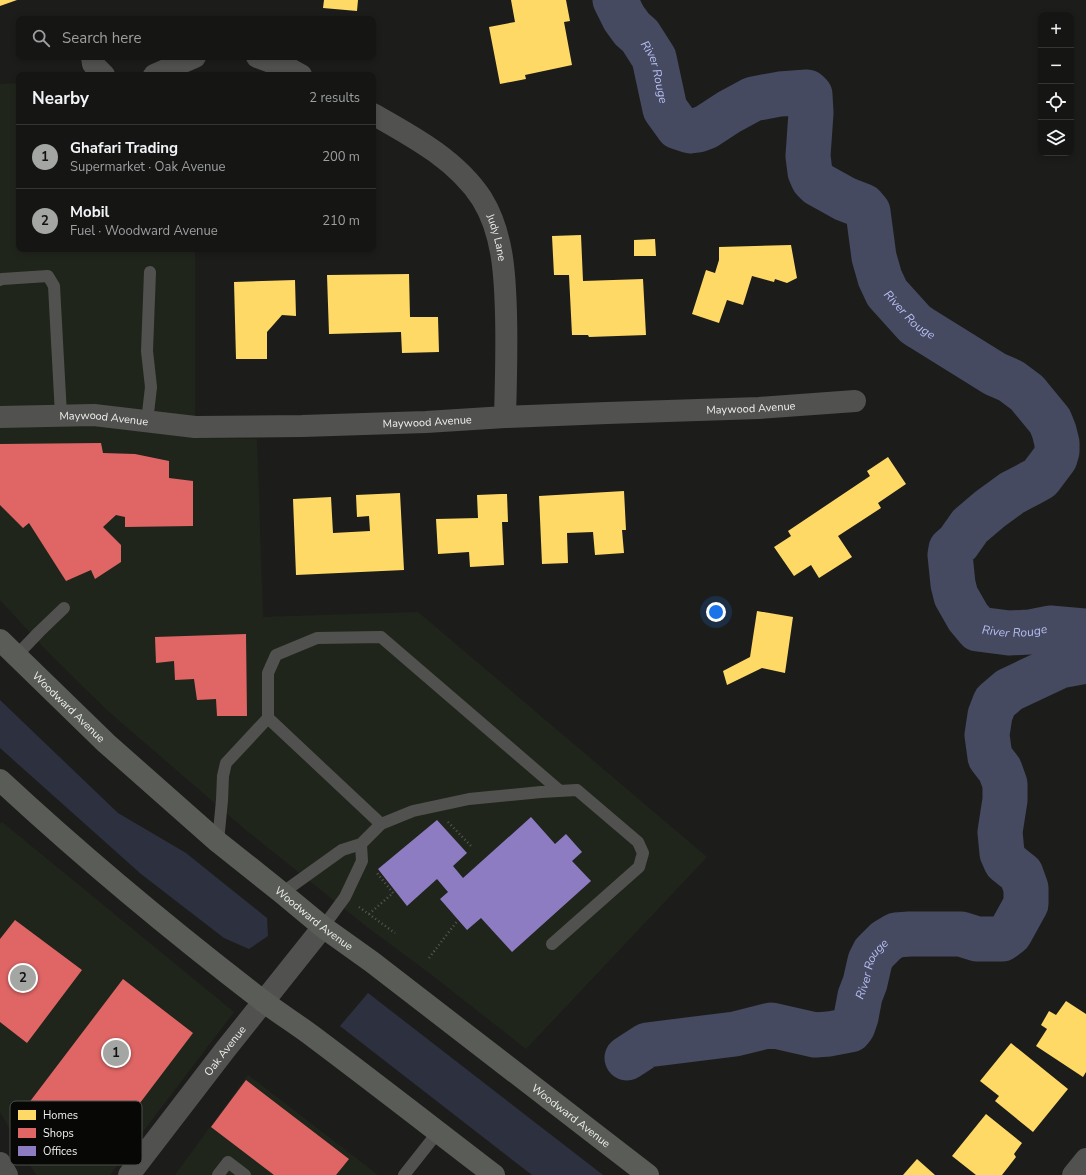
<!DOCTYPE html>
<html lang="en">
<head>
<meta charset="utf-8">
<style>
  :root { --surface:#151614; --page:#1e1f1d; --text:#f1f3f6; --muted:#9d9fa0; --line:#343534; --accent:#a4a6a3 }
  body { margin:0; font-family:"Nunito Sans",sans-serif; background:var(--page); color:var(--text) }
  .controls { position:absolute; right:12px; top:12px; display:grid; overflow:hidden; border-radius:8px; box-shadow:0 2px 6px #0003 }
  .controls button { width:36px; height:36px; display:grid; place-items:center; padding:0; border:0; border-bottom:1px solid var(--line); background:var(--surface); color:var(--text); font:20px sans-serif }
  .you { position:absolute; left:716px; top:612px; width:14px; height:14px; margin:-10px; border:3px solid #fff; border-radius:50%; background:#1a73e8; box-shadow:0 0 0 6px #1a73e833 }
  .badge { display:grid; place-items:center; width:26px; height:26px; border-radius:50%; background:var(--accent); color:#111; font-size:13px; font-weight:700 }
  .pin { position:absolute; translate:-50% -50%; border:2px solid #fff; box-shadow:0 1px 4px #0006 }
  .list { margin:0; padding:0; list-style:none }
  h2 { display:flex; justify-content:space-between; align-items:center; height:52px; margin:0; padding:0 16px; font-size:17px }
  h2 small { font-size:13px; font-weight:400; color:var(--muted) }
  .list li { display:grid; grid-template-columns:26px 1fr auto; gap:12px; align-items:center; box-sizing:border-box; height:64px; padding:0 16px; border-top:1px solid var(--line) }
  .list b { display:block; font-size:15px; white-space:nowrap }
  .list p { margin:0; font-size:13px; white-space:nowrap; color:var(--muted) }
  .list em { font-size:13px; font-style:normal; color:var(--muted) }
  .icon { flex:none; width:22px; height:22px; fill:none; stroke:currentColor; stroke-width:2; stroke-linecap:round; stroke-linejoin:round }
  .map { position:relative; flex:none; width:1086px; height:1175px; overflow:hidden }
  .search { position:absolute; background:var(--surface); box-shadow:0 2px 6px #0003; left:16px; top:16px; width:360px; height:44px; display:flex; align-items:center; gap:10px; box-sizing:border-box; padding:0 14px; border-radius:8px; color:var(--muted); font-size:15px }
  .panel { position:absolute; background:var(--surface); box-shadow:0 2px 6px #0003; left:16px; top:72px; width:360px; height:180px; border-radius:8px }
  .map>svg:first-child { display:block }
  .built { fill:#20251c }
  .green { fill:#2d303e }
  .homes { fill:#ffd966 }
  .shops { fill:#e06666 }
  .offices { fill:#8e7cc3 }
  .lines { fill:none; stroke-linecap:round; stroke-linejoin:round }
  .river { stroke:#464a61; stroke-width:45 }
  .path { stroke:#585856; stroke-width:2.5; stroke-dasharray:1 3; stroke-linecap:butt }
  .service { stroke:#51524f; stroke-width:12 }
  .minor { stroke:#51524f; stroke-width:22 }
  .tertiary { stroke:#51524f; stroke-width:22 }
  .primary { stroke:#5a5d57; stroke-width:22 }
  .labels { text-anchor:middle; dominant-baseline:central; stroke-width:4; stroke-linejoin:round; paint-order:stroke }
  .street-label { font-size:11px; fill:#eef0ec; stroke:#070806 }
  .water-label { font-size:12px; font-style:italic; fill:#b5bef1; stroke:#070806 }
  .key { fill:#070806; stroke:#4c4e4b; stroke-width:1 }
  .key-label { font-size:11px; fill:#eef0ec }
</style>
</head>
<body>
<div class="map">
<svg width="1086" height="1175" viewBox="0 0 1086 1175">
  <rect width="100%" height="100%" fill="#1c1d1b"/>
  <path class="built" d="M19 83V249H33L34 250 195 249V438L257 439 263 617 418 612 707 857 526 1049 428 972 367 927 247 831 108 711 49 653 0 600V84Z
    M2 822 234 1012 110 1175H36L0 1112V824Z
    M248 1075 378 1175H175Z"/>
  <path class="green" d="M0 700 118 813 186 853 267 918 268 936 249 949 224 938 141 874 0 748Z
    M368 993 603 1175H532L340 1026Z"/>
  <path class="homes" d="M0 0H17L0 6Z
    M324 0H358L357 11 323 8Z
    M511 0H566L570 21 564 22 572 65 525 75 526 79 500 84 489 27 515 22Z
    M581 235 583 281 643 279 646 335 589 337 588 335H572L569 275H554L552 236Z
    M655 239 656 256H634V240Z
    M791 245 797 278 787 283 775 279 774 282 752 276 743 305 727 300 719 323 692 314 706 270 715 273 719 260V247Z
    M409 274 410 317H438L439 352 402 353 401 332 329 334 327 275Z
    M295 280 296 316 282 315 267 332V359H236L234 282Z
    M888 457 906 484 878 503 881 508 838 536 852 557 819 578 811 565 794 576 774 547 791 536 788 531 870 476 867 471Z
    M624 491 626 530H622L624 553 595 555 593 532 567 533 568 563 542 564 539 496Z
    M400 493 404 570 296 575 293 499 331 497 333 533 370 531 369 516 357 517 356 495Z
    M501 494H507L508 522H502L504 565 470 567 469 552 438 554 436 519 478 518 477 495Z
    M757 611 793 617 785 673 762 668 727 685 723 671 750 657Z
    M1066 1001 1086 1014V1072L1083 1077 1036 1046 1047 1029 1041 1025 1049 1011 1056 1015Z
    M1011 1043 1068 1089 1033 1132 995 1101 999 1096 980 1081Z
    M986 1114 1022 1143 1014 1154 1016 1157 1002 1175H976L952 1156Z
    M917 1159 935 1175H903Z"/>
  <path class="shops" d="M101 443 103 453 135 454 169 461V478L193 481V526L125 527V517L116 515 103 527 121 545V562L95 579 91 570 66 581 29 523 23 528 0 505V444Z
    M246 634 247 716H217L216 699 197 700 194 679 175 680 174 661 156 663 155 637Z
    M15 920 82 970 27 1043 0 1022V939Z
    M123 979 193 1033 93 1165 22 1112Z
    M246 1080 349 1159 336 1175H274L211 1127Z"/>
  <path class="offices" d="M531 817 555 844 566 834 582 852 572 861 591 881 512 952 481 918 467 930 440 899 448 892 437 879 407 906 378 869 437 820 467 853 453 866 463 878Z"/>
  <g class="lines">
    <g class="river">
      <path id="s1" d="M615 0 624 18 632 29 640 36 654 58 665 109 678 127 690 131 698 130 706 127 729 112 753 99 780 94 807 92 810 95 811 113 808 156 810 172 813 179 818 184 845 199 863 206 868 212 874 257 880 278 887 293 915 324 921 328 995 374 1011 381 1027 393 1050 421 1054 431 1057 443V451L1055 458 1040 478 1031 483 1012 493 990 509 970 526 958 543 951 549 950 555 953 584 956 596 968 617 978 629 1009 633 1030 632 1050 628 1086 631"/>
      <path id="s2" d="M627 1058 647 1045 735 1034 771 1025 815 1035 829 1034 850 1030 853 1026 856 1017 860 996 865 983 870 961 874 953 886 941 896 935 910 934H961L977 939H1002L1010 933 1026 904V888L1021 874 1006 862 1002 853 1000 832 1005 800V784L1000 770 990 757 987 735 990 715 995 702 1009 690 1060 666 1086 661"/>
    </g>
    <path class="path" d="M448 822 471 846
      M359 907 395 933
      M369 914 393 893 377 873
      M429 958 458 920"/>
    <path class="service" d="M0 280 2 279 48 276 54 286 61 415
      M147 422 151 387 147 351 150 272
      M16 656 39 632 64 608
      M268 718 381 824
      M218 842 222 800 223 776 226 763 268 718V673L276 655 317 638 381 637 560 791
      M282 893 342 850 361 844 381 824 413 811 469 799 541 792 577 790 638 842 643 853 639 867 552 944
      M323 927 345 897 362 861 361 844
      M218 1175 228 1162 245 1175
      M404 1175 438 1132"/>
    <g class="minor">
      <path d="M92 57 93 64 104 75"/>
      <path d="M257 57 292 70 301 75"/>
      <path d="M154 75 195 57"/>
      <path id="s3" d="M373 114C412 136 457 160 482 199 503 233 505 275 506 314 507 348 506 382 505 417"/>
      <path id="s4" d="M0 417 94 415 195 427 302 426 426 422 505 417 607 413 759 408 855 401"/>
      <path d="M1073 1175 1086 1159"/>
    </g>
    <g class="tertiary">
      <path d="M0 1163 7 1175"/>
      <path id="s5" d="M129 1175 225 1050 323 927"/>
    </g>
    <g class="primary">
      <path id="s6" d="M0 640 106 743 218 842 282 893 323 927 372 962 648 1175"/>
      <path d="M0 780C84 858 172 931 263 1001 280 1014 298 1025 315 1038 375 1083 434 1129 494 1175"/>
    </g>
  </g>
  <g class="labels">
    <g class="street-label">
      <text stroke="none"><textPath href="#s3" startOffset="181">Judy Lane</textPath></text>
      <text stroke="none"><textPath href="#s4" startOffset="752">Maywood Avenue</textPath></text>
      <text stroke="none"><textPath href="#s4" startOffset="104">Maywood Avenue</textPath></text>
      <text stroke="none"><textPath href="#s4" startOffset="428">Maywood Avenue</textPath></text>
      <text stroke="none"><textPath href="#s6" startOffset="96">Woodward Avenue</textPath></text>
      <text stroke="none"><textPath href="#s6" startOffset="420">Woodward Avenue</textPath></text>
      <text stroke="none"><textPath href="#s5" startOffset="157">Oak Avenue</textPath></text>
      <text stroke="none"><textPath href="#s6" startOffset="744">Woodward Avenue</textPath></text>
    </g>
    <g class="water-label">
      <text stroke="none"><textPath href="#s1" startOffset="84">River Rouge</textPath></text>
      <text stroke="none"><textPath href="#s1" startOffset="553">River Rouge</textPath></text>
      <text stroke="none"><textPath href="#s1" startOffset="1034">River Rouge</textPath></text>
      <text stroke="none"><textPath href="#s2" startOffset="296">River Rouge</textPath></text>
    </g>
  </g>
  <rect x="10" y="1101" width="132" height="64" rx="6" class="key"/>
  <rect x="18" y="1110" width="18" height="10" fill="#ffd966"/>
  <rect x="18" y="1128" width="18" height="10" fill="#e06666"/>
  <rect x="18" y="1146" width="18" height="10" fill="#8e7cc3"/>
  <g class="key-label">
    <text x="43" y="1119">Homes</text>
    <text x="43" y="1137">Shops</text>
    <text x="43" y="1155">Offices</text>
  </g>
</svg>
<div class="controls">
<button>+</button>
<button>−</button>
<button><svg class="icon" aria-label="locate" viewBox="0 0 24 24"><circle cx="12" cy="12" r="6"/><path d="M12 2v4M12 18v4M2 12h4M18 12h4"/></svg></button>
<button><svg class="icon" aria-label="layers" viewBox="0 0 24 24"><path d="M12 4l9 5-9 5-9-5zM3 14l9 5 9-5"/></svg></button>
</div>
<div class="you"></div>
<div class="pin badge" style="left:116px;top:1053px">1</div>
<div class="pin badge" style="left:23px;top:978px">2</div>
<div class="search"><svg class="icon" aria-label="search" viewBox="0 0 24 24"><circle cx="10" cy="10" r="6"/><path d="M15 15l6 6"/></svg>Search here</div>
<section class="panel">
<h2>Nearby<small>2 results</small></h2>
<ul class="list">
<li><span class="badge">1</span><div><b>Ghafari Trading</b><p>Supermarket · Oak Avenue</p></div><em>200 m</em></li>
<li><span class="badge">2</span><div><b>Mobil</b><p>Fuel · Woodward Avenue</p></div><em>210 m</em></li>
</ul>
</section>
</div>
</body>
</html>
